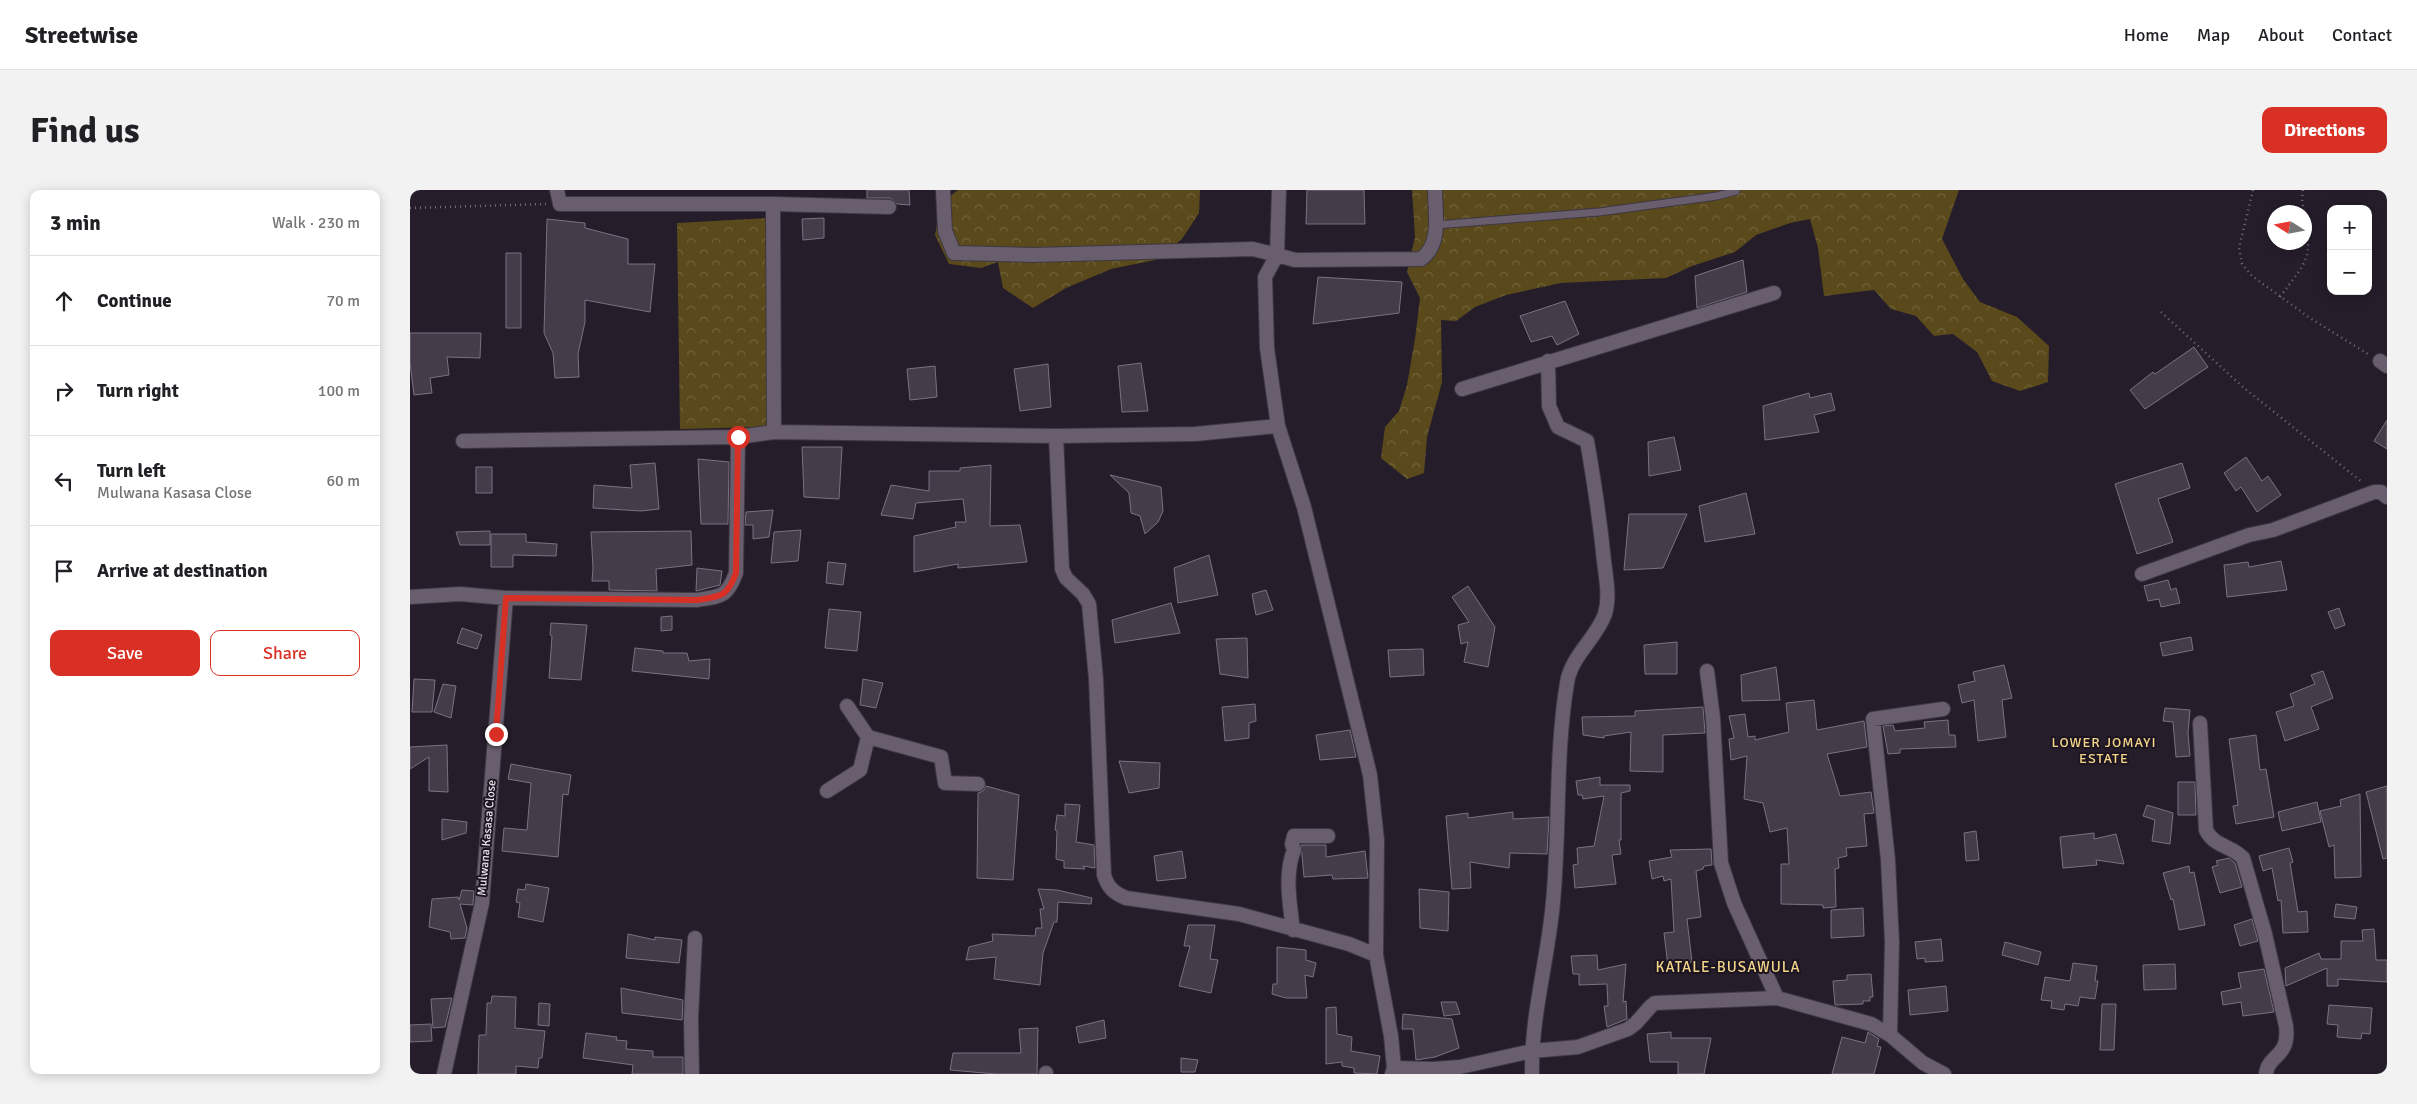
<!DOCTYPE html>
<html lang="en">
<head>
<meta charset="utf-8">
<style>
  :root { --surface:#fff; --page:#f2f2f2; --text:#202124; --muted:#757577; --line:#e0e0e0; --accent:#d93025 }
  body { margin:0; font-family:Signika,sans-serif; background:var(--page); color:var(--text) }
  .controls { position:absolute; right:15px; top:15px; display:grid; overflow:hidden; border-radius:10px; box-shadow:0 2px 12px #0003 }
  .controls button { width:45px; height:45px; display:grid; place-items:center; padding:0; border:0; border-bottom:1px solid var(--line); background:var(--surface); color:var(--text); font:25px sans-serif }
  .compass { position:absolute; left:1857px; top:15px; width:45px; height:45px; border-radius:50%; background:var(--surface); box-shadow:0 2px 12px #0003; rotate:281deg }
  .stop { position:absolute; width:15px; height:15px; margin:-11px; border:4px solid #d93025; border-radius:50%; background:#fff }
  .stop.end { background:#d93025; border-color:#fff; box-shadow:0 1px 5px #0008 }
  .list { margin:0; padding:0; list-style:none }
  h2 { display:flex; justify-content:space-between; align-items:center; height:65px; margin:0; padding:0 20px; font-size:21px }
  h2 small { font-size:16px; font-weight:400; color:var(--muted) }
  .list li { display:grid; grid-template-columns:32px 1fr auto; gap:15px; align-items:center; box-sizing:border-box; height:90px; padding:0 20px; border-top:1px solid var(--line) }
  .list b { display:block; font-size:19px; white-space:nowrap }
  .list p { margin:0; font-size:16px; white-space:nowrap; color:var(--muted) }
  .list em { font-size:16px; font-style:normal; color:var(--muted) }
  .actions { display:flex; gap:10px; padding:15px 20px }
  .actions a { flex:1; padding:11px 0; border:1px solid var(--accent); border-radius:10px; text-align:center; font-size:18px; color:var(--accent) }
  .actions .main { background:var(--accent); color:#fff }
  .icon { flex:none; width:28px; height:28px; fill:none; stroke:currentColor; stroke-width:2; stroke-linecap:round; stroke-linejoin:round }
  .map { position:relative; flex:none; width:1977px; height:884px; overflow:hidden; border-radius:10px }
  header { display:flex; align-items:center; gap:30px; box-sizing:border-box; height:70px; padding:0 25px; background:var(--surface); border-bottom:1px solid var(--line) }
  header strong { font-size:24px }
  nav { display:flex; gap:28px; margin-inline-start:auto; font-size:18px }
  .intro { display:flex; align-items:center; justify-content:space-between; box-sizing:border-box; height:120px; padding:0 30px }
  h1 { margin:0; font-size:35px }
  .button { padding:12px 22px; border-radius:10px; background:var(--accent); color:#fff; font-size:18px; font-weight:700 }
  main { display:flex; gap:30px; padding:0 30px }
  aside { flex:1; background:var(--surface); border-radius:10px; box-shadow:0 2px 12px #0003 }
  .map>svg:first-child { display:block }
  .forest { fill:url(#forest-crowns) }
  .building { fill:#453c4a; stroke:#7b7181 }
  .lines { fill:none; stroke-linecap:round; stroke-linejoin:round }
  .lane-casing { stroke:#3e3842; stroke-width:9 }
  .street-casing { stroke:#3e3842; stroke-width:16 }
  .path { stroke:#746d79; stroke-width:2.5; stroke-dasharray:1 4; stroke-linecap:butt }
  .lane { stroke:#685e6e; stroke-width:7 }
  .street { stroke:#685e6e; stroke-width:14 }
  .route { stroke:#d93025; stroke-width:6 }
  .labels { text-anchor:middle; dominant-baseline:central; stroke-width:4; stroke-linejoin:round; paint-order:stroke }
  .street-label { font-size:12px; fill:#eae4ed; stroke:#1c1420 }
  .neighbourhood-label { font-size:14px; letter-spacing:1px; fill:#f3d68a; stroke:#1c1420 }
  .quarter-label { font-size:15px; letter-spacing:1px; fill:#f3d68a; stroke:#1c1420 }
</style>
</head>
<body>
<header>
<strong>Streetwise</strong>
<nav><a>Home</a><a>Map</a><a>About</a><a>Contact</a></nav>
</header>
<div class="intro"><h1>Find us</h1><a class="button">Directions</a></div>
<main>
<aside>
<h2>3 min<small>Walk · 230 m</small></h2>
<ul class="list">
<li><svg class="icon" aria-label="ahead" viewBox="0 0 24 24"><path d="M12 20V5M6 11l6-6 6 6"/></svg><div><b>Continue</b></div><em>70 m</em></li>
<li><svg class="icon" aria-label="right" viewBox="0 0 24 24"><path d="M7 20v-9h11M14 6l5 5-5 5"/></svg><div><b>Turn right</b></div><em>100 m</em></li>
<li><svg class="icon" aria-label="left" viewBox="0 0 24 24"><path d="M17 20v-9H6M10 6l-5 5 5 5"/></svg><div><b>Turn left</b><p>Mulwana Kasasa Close</p></div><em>60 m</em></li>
<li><svg class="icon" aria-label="arrive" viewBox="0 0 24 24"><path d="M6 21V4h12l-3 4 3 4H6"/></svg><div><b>Arrive at destination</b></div></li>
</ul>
<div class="actions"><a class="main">Save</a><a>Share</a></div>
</aside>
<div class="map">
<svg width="1977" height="884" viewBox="0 0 1977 884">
  <defs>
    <pattern id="forest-crowns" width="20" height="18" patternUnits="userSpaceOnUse" patternTransform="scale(1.25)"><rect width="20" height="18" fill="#59491b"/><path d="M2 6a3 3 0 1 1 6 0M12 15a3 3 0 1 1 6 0" fill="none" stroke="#71633c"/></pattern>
  </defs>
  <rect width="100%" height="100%" fill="#251d2a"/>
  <path class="forest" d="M548 0H790L789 23 772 49 745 70 701 79 656 98 623 118 593 98 588 72 571 78 539 74 525 45 531 13Z
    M1002 0H1549L1532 49 1553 89 1570 112 1607 127 1639 156 1638 192 1610 201 1582 191 1567 162 1543 144 1524 146 1506 126 1481 119 1464 100 1414 106 1408 58 1400 29 1380 33 1346 45 1325 62 1282 76 1256 88 1151 93 1096 105 1065 117 1046 131 1031 130 1032 192 1017 247 1014 283 997 289 971 268 975 237 989 221 997 195 1005 149 1010 108 997 82 1005 47Z
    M357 28V237L270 239 267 33Z"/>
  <path class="building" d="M457 0H499L500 15 487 14 480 8H457Z
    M897 0H954L955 34H896Z
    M414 28V48L393 50 392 29Z
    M137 29 175 33V38L218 49V74H245L240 122 175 110V132L168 164 169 187 145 188 143 163 134 143Z
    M96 63H111V138H96Z
    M1333 70 1337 102 1287 118 1285 86Z
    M908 87 992 92 989 123 903 134Z
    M1155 111 1169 144 1147 155 1142 146 1121 152 1110 126Z
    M0 143H71L70 168 37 167 39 185 20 188 22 203 4 205 0 173Z
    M1784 157 1798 177 1735 219 1720 200 1743 182 1745 184Z
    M731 173 738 221 712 222 708 176Z
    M638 174 641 217 610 221 604 179Z
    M525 176 527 207 500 210 497 179Z
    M1399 203 1400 208 1421 203 1425 220 1404 225 1409 242 1355 250 1353 216Z
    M1977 230V259L1964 251Z
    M1264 247 1271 280 1239 286 1238 252Z
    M392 257H432L429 309 394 307Z
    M1836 267 1852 291 1858 286 1871 305 1847 322 1831 297 1826 301 1814 283Z
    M288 269 319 272 318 334H291Z
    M245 273 249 319 231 321 183 318 184 295 222 298 220 275Z
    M1772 273 1780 298 1748 309 1763 352 1727 364 1705 294Z
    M581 275 580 336 610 335 617 372 548 378V374L504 382V346L546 337 545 332H556L553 309 506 313 503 329 471 325 481 295 519 301V281H550V278Z
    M66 277H82V303H66Z
    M700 285 751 297 753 321 748 332 735 344 730 326 721 323 719 303Z
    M1336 303 1345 344 1295 352 1289 316Z
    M363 320 359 347 343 349V335H335L336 322Z
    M1219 324H1277L1253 378 1214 380Z
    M391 340 388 371 361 373 364 342Z
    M80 341V355H50L46 342Z
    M281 341 282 375 246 379 247 401 199 400V391H182L183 378 181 342Z
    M81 344H116V352L147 354 146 366 103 365V377H81Z
    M799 365 808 405 768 413 764 378Z
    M1871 371 1877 400 1817 407 1814 375 1838 372 1839 377Z
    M418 372 436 374 433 395 416 393Z
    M287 378 312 381 310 395 286 401Z
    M1758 390 1761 400 1766 398 1770 413 1751 417 1749 409 1738 411 1734 396Z
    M1058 396 1085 437 1078 477 1054 472 1058 452 1051 454 1048 435 1059 432 1042 407Z
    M856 400 863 420 846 425 842 404Z
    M761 413 770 443 705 453 702 430Z
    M1929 418 1935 435 1925 439 1918 422Z
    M419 419 451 422 447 461 415 458Z
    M262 426V440L251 441V427Z
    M141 433 177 435 171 490 139 488 142 446 140 445Z
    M52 438 72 445 67 459 47 453Z
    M1781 447 1783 460 1753 466 1750 453Z
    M837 448 838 488 810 484 806 449Z
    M1267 452V484H1235L1234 455Z
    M225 458 253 461V463H277L279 471 300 469 299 489 222 481Z
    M1013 459 1014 485 980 487 978 460Z
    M1594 475 1602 508 1592 510 1596 547 1568 551 1564 510 1552 513 1548 495 1565 491 1563 482Z
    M1366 477 1370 510 1332 511 1331 485Z
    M1913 481 1923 508 1901 517 1909 539 1875 551 1866 522 1884 516 1880 504 1905 494 1901 485Z
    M4 489 25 490 22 522H2Z
    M453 489 473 493 466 518 450 515Z
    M33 494 46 496 41 528 24 522Z
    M1404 510 1407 540 1454 531 1457 557 1417 564 1430 606 1461 602 1464 623 1454 624 1457 656 1436 658 1437 666 1428 668 1429 678 1425 679 1426 717 1413 718V715L1371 714V674H1379L1377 638 1360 642 1353 613 1334 609 1337 566 1321 570 1319 549 1324 548 1319 526 1335 524 1338 547 1345 546V550L1379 542 1376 513Z
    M845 514 846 531 839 533V548L815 551 812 517Z
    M1293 517 1295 543 1253 545V582L1220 581 1221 542 1194 546V548L1173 545 1172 527 1225 526V521Z
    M1755 518 1780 520 1778 543 1780 566 1766 567 1763 532 1753 531Z
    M1538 530 1539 545H1545L1546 557 1490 559V563L1478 564 1473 536 1483 535 1485 541 1515 538 1514 532Z
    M940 540 946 567 910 570 906 545Z
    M1846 545 1850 580 1856 579 1864 627 1826 634 1823 616 1828 615 1819 549Z
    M37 555 38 602 19 601V567L0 579V557Z
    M709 571 750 573 749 598 719 603Z
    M101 574 161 585 158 605 153 604 148 667 92 661 94 638 117 640 121 593 98 589Z
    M1190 587V595H1220V601L1211 603V650H1209L1211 664 1202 665 1206 694 1165 698 1163 675 1168 674 1167 658 1184 656 1194 606 1173 609 1172 605H1168L1166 591Z
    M1768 592H1785L1786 625H1768Z
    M576 596 609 605 603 690 567 688 568 603 573 601Z
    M1977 596V668L1973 669 1956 602Z
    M1950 604 1951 687 1925 688 1924 655 1919 657 1910 621 1931 616 1930 610Z
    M1907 612 1911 632 1872 641 1868 622Z
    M655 614 670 615 666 652 684 655 685 678 673 676 675 679 654 678V671L646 669 647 641 645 640 647 625 655 626Z
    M1737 615 1763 623 1760 654 1742 651 1745 630 1733 626Z
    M1103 622V629L1139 627 1137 664 1100 663 1099 678 1060 672 1061 698 1042 699 1036 626 1058 623V628Z
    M32 629 57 632 56 643 32 650Z
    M1566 641 1569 670 1556 671 1554 643Z
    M1684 643V649L1706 644 1714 674 1686 670 1687 675 1653 678 1650 647Z
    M891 655H916V667L955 661 958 688 923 689 922 685 894 687Z
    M1879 658 1883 672 1880 673 1888 722 1897 721 1898 742 1873 743 1871 710 1868 711 1862 678 1853 681 1849 666Z
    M1301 659 1302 675 1294 676 1293 679 1286 681 1291 727 1277 729 1282 772 1258 776 1254 743 1264 742 1261 689 1254 691 1253 686 1242 689 1239 671 1262 667 1260 660Z
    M772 661 776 688 747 691 744 666Z
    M1819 668 1825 673 1832 697 1810 703 1802 677 1808 675 1806 671Z
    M1779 676 1780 683 1784 682 1795 735 1769 740 1763 709 1761 710 1753 683Z
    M116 694 139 698 133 732 108 727 110 713 106 712 108 699 115 700Z
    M628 699 647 700 682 708 681 714 648 712 647 732H644L633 763 630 795 584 789 586 767 556 770 559 757 583 751 582 744 625 746 626 738H632L630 719H634Z
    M1009 699 1039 702 1038 741 1010 738Z
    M52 700 64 701 63 712V715L50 714 57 738 55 748 41 749 40 742 19 737 22 709 48 707 49 710Z
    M1926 714 1947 717 1945 729 1924 727Z
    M1453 718 1454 746 1421 748V720Z
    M1842 729 1848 751 1830 756 1824 735Z
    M778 735H805L800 769 808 770 801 803 769 796 780 756H774Z
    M1964 739 1966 770H1977V792L1928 789V796H1917V778L1876 796 1875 778 1909 763 1911 769H1931V751H1953L1952 740Z
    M218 744 245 750V747L272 750 269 773 216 768Z
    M1531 749 1533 771 1515 772V768L1507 769 1505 752Z
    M1595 752 1631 762 1628 775 1592 765Z
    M867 757 896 760V770L906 773 903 787 895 785 897 808H876L862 804 863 794H867Z
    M1187 765 1188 780 1216 774 1213 812 1216 811 1217 829 1197 837 1194 816H1198L1197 794 1169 795V784H1163L1161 766Z
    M1663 773 1687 776 1685 791H1688L1685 809 1670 807 1668 816 1655 814 1654 820 1641 818 1642 811 1631 810 1635 787 1660 791Z
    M1765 774 1766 799 1734 800 1733 775Z
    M1854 779 1864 822 1833 826 1831 812 1813 815 1811 802 1831 798 1828 783Z
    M1461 784 1463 807H1460V811H1453V814L1425 815 1423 791 1437 790V785Z
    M1536 796 1538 821 1500 825 1498 800Z
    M211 798 273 810 272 830 212 823Z
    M82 806 106 807 105 838 135 841 132 868H129L128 878 106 876V884H68L69 845H76L77 813H81Z
    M42 808 35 837 23 838 21 809Z
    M1031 812H1046L1050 824 1034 826Z
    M129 813 140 814 139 836 128 835Z
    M1692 814H1706L1704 860H1690Z
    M1919 815 1962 818 1960 844 1952 843 1951 849 1927 847 1928 835 1917 834Z
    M926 817 927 844 942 847 941 861 970 866 967 884 944 883V878L932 876V872L916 874V818Z
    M993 824 1042 829 1049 858 1025 867 1006 870 1003 839H992Z
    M694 830 696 848 669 853 666 837Z
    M21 834 22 851 0 852V835Z
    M628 838 627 884H586L540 880 543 863H611L609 839Z
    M1261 842V848H1301L1294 884H1268V872H1240L1237 844Z
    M1458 842 1469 849 1467 856 1471 857 1464 884H1422L1432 847 1455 853Z
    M176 843 207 847 206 850 217 851 216 859 243 861V867H273V884H222L223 875 173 868Z
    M771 868 788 870 785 882H771Z"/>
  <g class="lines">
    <defs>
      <path id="lane" d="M1026 35 1189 22 1307 6 1326 1"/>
      <path id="street" d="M147 0 150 14H363L364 242
        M533 0 535 41 544 63 623 65 843 59 867 65 855 87 857 158 868 236 894 317 960 585 967 650 966 765 981 846 984 878 982 884
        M869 0 867 65 885 70 1011 69C1032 54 1025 24 1025 0
        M363 14 479 17
        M1970 171 1977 176
        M1052 199 1364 103
        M646 246 652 379 656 388 673 404 679 414 686 489 694 685C698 698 704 703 716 708L829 724 939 754 966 765
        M53 251 328 247 364 242 646 246 785 244 868 236
        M1732 384 1839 345 1863 340 1964 302H1971L1977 307
        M0 407 50 404 96 408 287 410C312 406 317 407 326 383L328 247
        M1297 481 1303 528 1311 673 1324 713 1367 808 1461 834 1480 845 1513 873 1534 884
        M437 516 458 547 531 567 535 593 568 594
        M1790 533 1796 640C1804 657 1821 655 1833 668L1855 744 1876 836C1880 868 1858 864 1856 884
        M417 601 450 580 458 547
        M883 740C880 714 874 685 884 660L882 654 884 646H918
        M1480 845 1482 752 1478 670 1463 529 1533 519
        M984 878 1023 879 1050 877 1122 861 1168 857 1218 839 1226 833 1241 816 1245 813 1367 808
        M636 883V884
        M34 884 72 713 96 408
        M282 884 281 828 285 748
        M1122 884C1121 825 1138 770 1143 712 1150 639 1145 565 1157 493 1161 466 1186 449 1195 424 1200 407 1196 388 1194 371 1190 331 1184 291 1177 251L1148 237 1139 216 1138 171"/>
    </defs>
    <use href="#lane" class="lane-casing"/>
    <use href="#street" class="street-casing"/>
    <path class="path" d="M1843 0 1829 58 1832 74 1842 86 1900 128 1958 164
      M1893 0 1892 11 1894 22
      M0 18 136 14
      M1870 107C1896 71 1904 70 1894 24
      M1751 122 1834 198 1952 292"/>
    <use href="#lane" class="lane"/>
    <use href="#street" class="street"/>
  </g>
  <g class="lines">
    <path class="route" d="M86 544 96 408 287 410C312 406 317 407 326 383L328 247"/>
  </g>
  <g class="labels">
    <g class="street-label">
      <text transform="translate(77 648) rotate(-85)">Mulwana Kasasa Close</text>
    </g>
    <g class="neighbourhood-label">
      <text x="1694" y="552">LOWER JOMAYI<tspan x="1694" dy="16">ESTATE</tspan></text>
    </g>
    <g class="quarter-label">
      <text x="1318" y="777">KATALE-BUSAWULA</text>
    </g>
  </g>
</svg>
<div class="controls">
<button>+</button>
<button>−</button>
</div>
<svg class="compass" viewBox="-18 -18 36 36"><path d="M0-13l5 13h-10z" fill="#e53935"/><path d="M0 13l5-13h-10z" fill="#757577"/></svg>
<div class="stop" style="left:328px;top:247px"></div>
<div class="stop end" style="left:86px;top:544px"></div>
</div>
</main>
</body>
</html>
